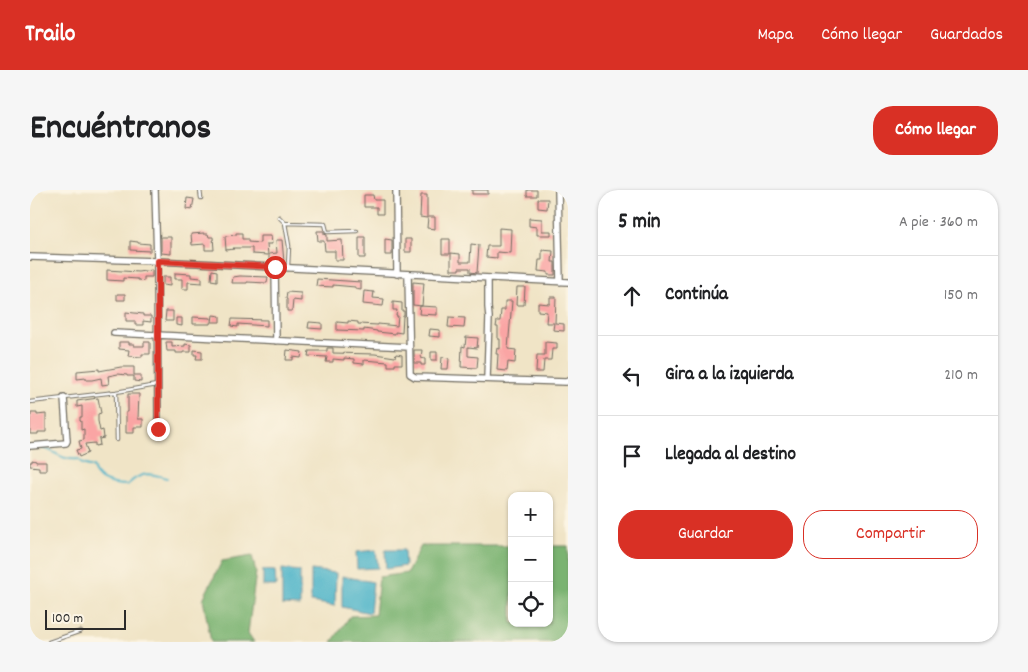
<!DOCTYPE html>
<html lang="es">
<head>
<meta charset="utf-8">
<style>
  :root { --surface:#fff; --page:#f6f6f6; --text:#202124; --muted:#757577; --line:#e0e0e0; --accent:#d93025 }
  body { margin:0; font-family:Dekko,sans-serif; background:var(--page); color:var(--text) }
  .controls { position:absolute; right:15px; bottom:15px; display:grid; overflow:hidden; border-radius:10px; box-shadow:0 1px 4px #0004 }
  .controls button { width:45px; height:45px; display:grid; place-items:center; padding:0; border:0; border-bottom:1px solid var(--line); background:var(--surface); color:var(--text); font:25px sans-serif }
  .scale { position:absolute; left:15px; bottom:12px; width:81px; box-sizing:border-box; padding-left:5px; border:2px solid #2b2b2b; border-top:0; font-size:14px; line-height:18px; white-space:nowrap; color:#2b2b2b; -webkit-text-stroke:4px #fcf5e5; paint-order:stroke }
  .stop { position:absolute; width:15px; height:15px; margin:-11px; border:4px solid #d93025; border-radius:50%; background:#fff }
  .stop.end { background:#d93025; border-color:#fff; box-shadow:0 1px 5px #0008 }
  .list { margin:0; padding:0; list-style:none }
  h2 { display:flex; justify-content:space-between; align-items:center; height:65px; margin:0; padding:0 20px; font-size:21px }
  h2 small { font-size:16px; font-weight:400; color:var(--muted) }
  .list li { display:grid; grid-template-columns:32px 1fr auto; gap:15px; align-items:center; box-sizing:border-box; height:80px; padding:0 20px; border-top:1px solid var(--line) }
  .list b { display:block; font-size:19px; white-space:nowrap }
  .list em { font-size:16px; font-style:normal; color:var(--muted) }
  .actions { display:flex; gap:10px; padding:15px 20px }
  .actions a { flex:1; padding:11px 0; border:1px solid var(--accent); border-radius:20px; text-align:center; font-size:18px; color:var(--accent) }
  .actions .main { background:var(--accent); color:#fff }
  .icon { flex:none; width:28px; height:28px; fill:none; stroke:currentColor; stroke-width:2; stroke-linecap:round; stroke-linejoin:round }
  .map { position:relative; flex:none; width:538px; height:452px; overflow:hidden; border-radius:20px }
  header { display:flex; align-items:center; gap:30px; box-sizing:border-box; height:70px; padding:0 25px; background:var(--accent); color:#fff }
  header strong { font-size:24px }
  nav { display:flex; gap:28px; margin-inline-start:auto; font-size:18px }
  .intro { display:flex; align-items:center; justify-content:space-between; box-sizing:border-box; height:120px; padding:0 30px }
  h1 { margin:0; font-size:35px }
  .button { padding:12px 22px; border-radius:20px; background:var(--accent); color:#fff; font-size:18px; font-weight:700 }
  main { display:flex; gap:30px; padding:0 30px }
  aside { flex:1; background:var(--surface); border-radius:20px; box-shadow:0 1px 4px #0004 }
  .map>svg:first-child { display:block }
  .forest { fill:#7ab371; stroke:#526f4e }
  .water { fill:#4ab2c8; stroke:#3a6e7a }
  .lines { fill:none; stroke-linecap:round; stroke-linejoin:round }
  .stream { stroke:#4ab2c8; stroke-width:2 }
  .building { fill:#faa5a4 }
  .service-casing { stroke:#706c61; stroke-width:4.5 }
  .minor-casing { stroke:#706c61; stroke-width:8 }
  .service { stroke:#fff; stroke-width:2.5 }
  .minor { stroke:#fff; stroke-width:5.5 }
  .route { stroke:#d93025; stroke-width:6 }
</style>
</head>
<body>
<header>
<strong>Trailo</strong>
<nav><a>Mapa</a><a>Cómo llegar</a><a>Guardados</a></nav>
</header>
<div class="intro"><h1>Encuéntranos</h1><a class="button">Cómo llegar</a></div>
<main>
<div class="map">
<svg width="538" height="452" viewBox="0 0 538 452">
  <rect width="100%" height="100%" fill="#fcf5e5"/>
  <filter id="ink" filterUnits="userSpaceOnUse"><feTurbulence type="fractalNoise" baseFrequency=".02" numOctaves="2"/><feDisplacementMap in="SourceGraphic" scale="10" xChannelSelector="R" yChannelSelector="G"/><feConvolveMatrix kernelMatrix="1 2 1 2 8 2 1 2 1" color-interpolation-filters="sRGB"/></filter>
  <filter id="wash" filterUnits="userSpaceOnUse"><feTurbulence type="fractalNoise" baseFrequency=".0096" numOctaves="4" result="noise"/><feDisplacementMap in="SourceGraphic" scale="20" xChannelSelector="R" yChannelSelector="G"/><feGaussianBlur stdDeviation="1.12" result="paint"/><feColorMatrix in="noise" values="0 0 0 0 0 0 0 0 0 0 0 0 0 0 0 0 0 1.4 0 .05"/><feComposite in="paint" operator="in"/></filter>
  <g filter="url(#wash)">
    <rect width="100%" height="100%" fill="#f0e4c6"/>
    <path class="forest" d="M391 356H482V433H519V356H538V452H302L320 426 345 425 349 387 377 383Z
      M222 366 226 382 218 443 224 452H181L173 409 192 371Z"/>
    <path class="water" d="M346 360 348 378 327 379 326 362Z
      M355 360H374L375 376 356 379Z
      M252 379 270 381V416L252 415Z
      M233 380 245 381 246 396H233Z
      M281 380 306 383 305 416 281 412Z
      M312 386 343 392 340 423 312 417Z"/>
    <g class="lines">
      <path class="stream" d="M11 258C27 260 29 271 48 269L52 274 63 277C67 293 84 295 97 295 112 281 118 283 137 288"/>
    </g>
    <g id="blocks">
      <path class="building" d="M442 0H458V4H442Z
        M497 0H507V6H497Z
        M334 5H343L344 10H353V24H347V17H334Z
        M391 5H397V28L390 27Z
        M157 8 164 9 162 20 156 19Z
        M508 9H518L517 19 508 18Z
        M398 27H405V39L397 38Z
        M499 28 512 29V41H521V45H507V37L499 36Z
        M469 38 481 39 480 63 467 62V68L456 67 457 56H469Z
        M287 41H294V44L297 45V51L312 50 313 70H305V61H295L294 51H288Z
        M174 43V44H178L179 47H183L184 60H175V54L162 55 161 44Z
        M206 43H212V49H218V52L230 53V46H241L242 54H237L238 65 222 64V58H203L204 59 196 60 195 46 206 45Z
        M131 47H141V64L131 63Z
        M329 47H335V68H329Z
        M355 49 362 50V65H355Z
        M375 49H381V62H375Z
        M412 49H420V64H412Z
        M246 50H252L254 72H239V64L247 63Z
        M100 51 108 52V53L120 54V61L100 60Z
        M441 54 449 55 447 83 440 82V78H429V80H421V63L430 64V72H440Z
        M512 60 523 61 522 72H525V85H518V82L508 81 509 70H512Z
        M77 80 108 82 122 80V87H114V91L108 90V89L93 88V91L77 90Z
        M182 80 187 81V91L181 90Z
        M145 83 161 84V87L172 88V93L158 92V99H152V89H145Z
        M210 86 238 87 237 93 217 92V93H202L203 87Z
        M133 87H140V96L133 95Z
        M287 89 331 92V100L325 99V97L303 95V97L286 96Z
        M383 92 394 93 392 116 383 115Z
        M487 97H495L494 115H486Z
        M334 101 344 102 343 108 354 109 353 116 333 114Z
        M257 102 271 103V111L263 110 262 121H257V109H256Z
        M87 104H95V110H87Z
        M520 107H526L525 133 534 134V141L523 140 524 133H516L517 122 508 121V113L520 114Z
        M475 111H482L478 159 486 160 485 173 478 172 477 181 467 180 468 164H466L467 158 470 159V149H468V137H466L467 131H470L471 120H475Z
        M363 112 372 113V121H374V126H373L372 143 365 142V144L357 143 347 142V141L334 139V141L307 140V132L318 133V131L328 132V134L348 135V134L367 136 368 126H366L367 120H363Z
        M390 116 407 117V125L389 124Z
        M136 121H143V131H135Z
        M96 122 113 124V126H121V132L113 131V135H105V131H96Z
        M183 125 190 126V132H182Z
        M163 127 181 128 180 134H163Z
        M419 127 435 128 434 138 418 137Z
        M146 128H152V136L146 135Z
        M202 129 237 130V136L208 134V137L201 136Z
        M279 132 292 133V139L278 138Z
        M400 139 410 140V147L399 146Z
        M436 147 448 148 447 158 438 157V166L448 167 447 178 431 177 432 156 435 157Z
        M89 152H99V154H104V156H114V152H120V164H112V167L98 166 99 160 89 159Z
        M136 152H142V157L155 156V154L161 155V162H153V163H146V161H137Z
        M515 152 527 153V159H522L521 170H514L513 182H506L507 165H515Z
        M297 158H303V163L345 164 365 167 366 164 372 165V174H365V176H358V172L334 170V174L324 173V169L314 168V170L303 169V172H296L297 167 278 166 279 161H297Z
        M164 160 172 161V169H166L167 165H164Z
        M257 160 272 162 271 168 263 167V170H256Z
        M384 160H392L391 168 395 169V175H391V173H384Z
        M401 162H407V170H401Z
        M412 167 419 168 418 179H411Z
        M91 177H104V185H111V192L104 191V186H97V185L88 184 78 186 79 194 72 195 71 188 62 190H56V188L47 189V181L69 179V181Z
        M98 204H109L108 229H113V237H104V243H96V222H98Z
        M68 208 71 223 68 224V231L70 241 73 240 74 248 69 249 70 255 65 256V253L55 254 58 263 49 267 46 260 51 259 49 251 54 250V239L51 240V231H50V227H52V216L47 217V211Z
        M1 223H7V225L16 224V242H8V244H0V226H1Z
        M2 270 6 271V272H16V281H9V277L0 276V272H2Z"/>
    </g>
  </g>
  <g filter="url(#ink)">
    <use href="#blocks" fill-opacity="0" stroke="#706c61" stroke-width="1"/>
    <g class="lines">
      <defs>
        <path id="service" d="M170 0 171 8
          M529 5 538 4
          M249 27 255 33 259 56 258 76
          M255 33 295 34 297 42 327 41
          M86 202 87 250
          M0 212 86 202 127 195
          M19 452 51 441"/>
        <path id="minor" d="M125 0 127 71 128 239
          M366 0 367 84
          M528 0 530 92
          M0 67 127 71 538 92
          M245 77 246 151
          M378 84 380 184 385 187 536 192 538 191
          M84 143 379 157
          M457 189 459 127 458 117V89
          M0 256 36 253 37 251 34 208"/>
      </defs>
      <use href="#service" class="service-casing"/>
      <use href="#minor" class="minor-casing"/>
      <use href="#service" class="service"/>
      <use href="#minor" class="minor"/>
    </g>
  </g>
  <g class="lines" filter="url(#ink)">
    <path class="route" d="M128 239V71L245 77"/>
  </g>
</svg>
<div class="controls">
<button>+</button>
<button>−</button>
<button><svg class="icon" aria-label="locate" viewBox="0 0 24 24"><circle cx="12" cy="12" r="6"/><path d="M12 2v4M12 18v4M2 12h4M18 12h4"/></svg></button>
</div>
<div class="scale">100 m</div>
<div class="stop" style="left:245px;top:77px"></div>
<div class="stop end" style="left:128px;top:239px"></div>
</div>
<aside>
<h2>5 min<small>A pie · 360 m</small></h2>
<ul class="list">
<li><svg class="icon" aria-label="ahead" viewBox="0 0 24 24"><path d="M12 20V5M6 11l6-6 6 6"/></svg><div><b>Continúa</b></div><em>150 m</em></li>
<li><svg class="icon" aria-label="left" viewBox="0 0 24 24"><path d="M17 20v-9H6M10 6l-5 5 5 5"/></svg><div><b>Gira a la izquierda</b></div><em>210 m</em></li>
<li><svg class="icon" aria-label="arrive" viewBox="0 0 24 24"><path d="M6 21V4h12l-3 4 3 4H6"/></svg><div><b>Llegada al destino</b></div></li>
</ul>
<div class="actions"><a class="main">Guardar</a><a>Compartir</a></div>
</aside>
</main>
</body>
</html>
